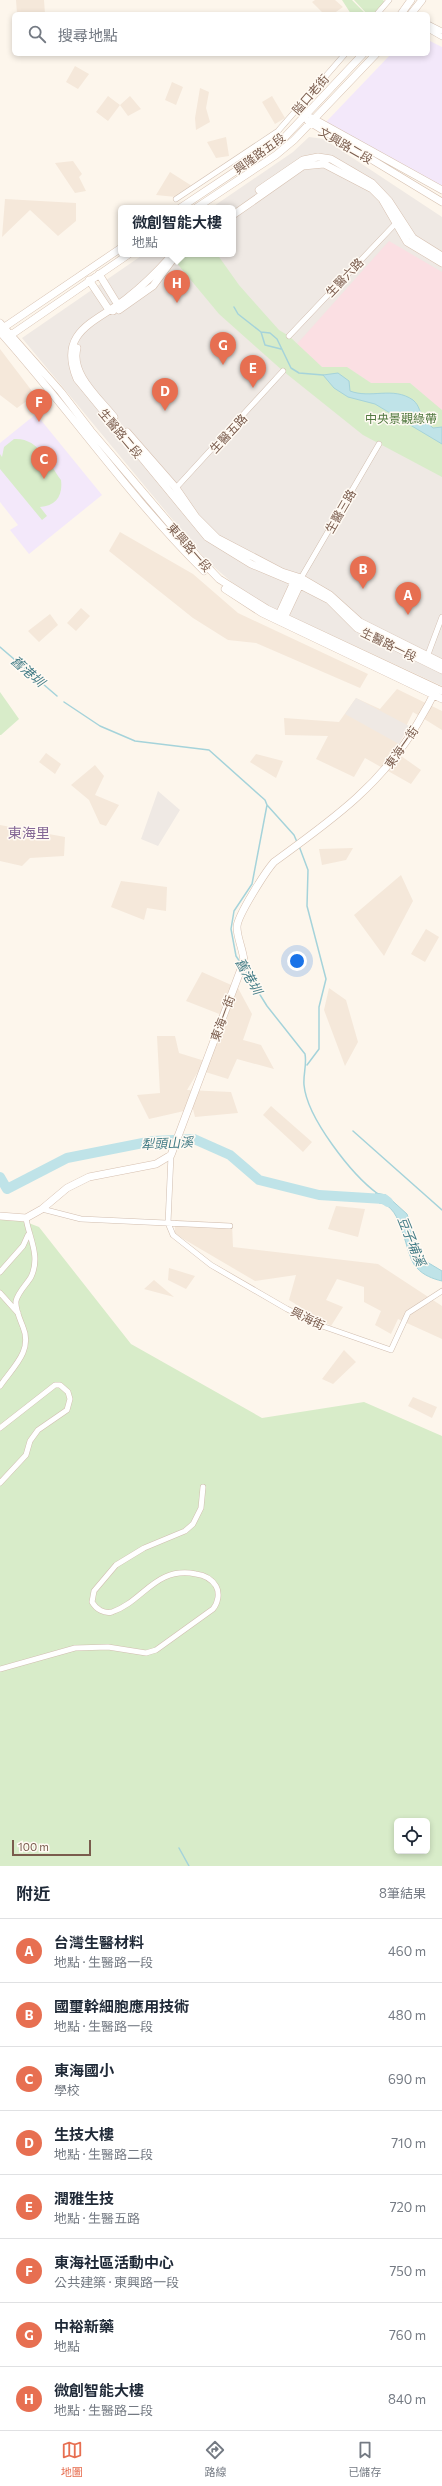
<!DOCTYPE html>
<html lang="zh-TW">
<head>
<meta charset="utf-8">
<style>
  :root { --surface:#fff; --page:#f6f6f7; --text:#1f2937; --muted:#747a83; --line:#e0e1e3; --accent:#e76f51 }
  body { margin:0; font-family:Commissioner,"Noto Sans TC",sans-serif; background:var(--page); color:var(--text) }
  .controls { position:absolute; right:12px; bottom:12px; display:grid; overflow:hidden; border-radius:6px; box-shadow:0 2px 6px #0003 }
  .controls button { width:36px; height:36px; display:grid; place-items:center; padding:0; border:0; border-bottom:1px solid var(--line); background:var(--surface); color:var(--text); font:20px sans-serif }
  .scale { position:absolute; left:12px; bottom:10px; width:79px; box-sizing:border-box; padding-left:4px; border:2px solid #7a5c4d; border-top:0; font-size:11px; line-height:14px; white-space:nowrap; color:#7a5c4d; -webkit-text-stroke:3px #fffaf3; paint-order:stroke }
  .you { position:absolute; left:297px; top:961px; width:14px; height:14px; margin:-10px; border:3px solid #fff; border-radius:50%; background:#1a73e8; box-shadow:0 0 0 6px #1a73e833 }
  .badge { display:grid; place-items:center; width:26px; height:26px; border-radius:50%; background:var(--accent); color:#fff; font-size:13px; font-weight:700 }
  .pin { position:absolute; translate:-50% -33px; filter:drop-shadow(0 1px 2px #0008) }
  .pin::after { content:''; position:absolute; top:21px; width:14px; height:12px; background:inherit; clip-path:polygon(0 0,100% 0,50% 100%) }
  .popup { position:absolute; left:118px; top:205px; width:118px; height:52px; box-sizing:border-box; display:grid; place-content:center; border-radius:6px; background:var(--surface); filter:drop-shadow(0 1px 3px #0005); font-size:13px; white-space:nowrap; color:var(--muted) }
  .popup b { font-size:15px; color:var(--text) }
  .popup::after { content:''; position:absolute; left:50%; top:100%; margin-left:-8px; border:8px solid transparent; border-top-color:var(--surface) }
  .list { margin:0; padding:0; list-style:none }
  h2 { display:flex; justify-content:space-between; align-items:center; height:52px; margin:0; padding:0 16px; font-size:17px }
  h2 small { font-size:13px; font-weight:400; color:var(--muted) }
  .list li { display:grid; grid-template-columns:26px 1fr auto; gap:12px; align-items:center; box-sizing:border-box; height:64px; padding:0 16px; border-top:1px solid var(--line) }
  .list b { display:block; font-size:15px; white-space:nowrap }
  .list p { margin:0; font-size:13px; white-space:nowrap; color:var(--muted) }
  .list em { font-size:13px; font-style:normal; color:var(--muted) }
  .icon { flex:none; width:22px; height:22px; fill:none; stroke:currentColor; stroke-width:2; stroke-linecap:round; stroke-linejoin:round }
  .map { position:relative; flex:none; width:442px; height:1866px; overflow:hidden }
  .search { position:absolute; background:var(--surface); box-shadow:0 2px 6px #0003; left:12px; right:12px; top:12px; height:44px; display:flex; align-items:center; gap:10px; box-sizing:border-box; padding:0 14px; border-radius:6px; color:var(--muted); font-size:15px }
  .sheet { height:564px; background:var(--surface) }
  nav { display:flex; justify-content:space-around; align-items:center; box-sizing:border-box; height:56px; border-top:1px solid var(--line); background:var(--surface); font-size:11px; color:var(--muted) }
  nav a { display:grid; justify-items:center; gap:2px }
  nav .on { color:var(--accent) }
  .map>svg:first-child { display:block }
  .residential { fill:#f5e8da }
  .industrial { fill:#efe9e4 }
  .education { fill:#f3e8fa }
  .medical { fill:#fbdfe3 }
  .green { fill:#d8ecc9; fill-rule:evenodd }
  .water { fill:#bfe3e8; stroke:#a5d3da }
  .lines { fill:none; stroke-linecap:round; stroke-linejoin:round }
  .stream { stroke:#a5d3da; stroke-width:1.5 }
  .river { stroke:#bfe3e8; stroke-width:10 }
  .street-casing { stroke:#d1beb0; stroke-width:6 }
  .secondary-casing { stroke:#d6c0b0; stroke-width:8 }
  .street { stroke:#fff; stroke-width:5 }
  .secondary { stroke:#fff; stroke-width:7 }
  .labels { text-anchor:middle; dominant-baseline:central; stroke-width:3; stroke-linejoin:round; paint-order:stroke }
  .street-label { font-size:12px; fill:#7a5c4d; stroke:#fffaf3 }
  .park-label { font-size:12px; fill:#537a41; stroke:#fffaf3 }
  .water-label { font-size:13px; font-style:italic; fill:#437c86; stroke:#fffaf3 }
  .quarter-label { font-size:14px; fill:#846695; stroke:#fffaf3 }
</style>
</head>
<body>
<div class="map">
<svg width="442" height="1866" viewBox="0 0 442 1866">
  <rect width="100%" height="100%" fill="#fdf6ec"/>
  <path class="residential" d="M16 0H44L45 14H17Z
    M315 0H335L343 7 333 14H324L312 2Z
    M75 66 89 74 78 89 66 82Z
    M172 82 183 87 176 105 165 100Z
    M200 88 209 92 206 108 210 122 196 130 195 118Z
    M108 96 120 105 130 96 141 109 128 116 120 105 108 121 96 112Z
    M272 96 285 118 275 124 262 102Z
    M226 137 229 156 216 158 207 142Z
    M73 161 82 174 79 177 86 191 75 193 55 163Z
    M170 172 192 186 176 197 156 195Z
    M5 199 76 203V221L58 236 30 210 2 237Z
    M0 349 35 395 17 408 0 395Z
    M120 532 193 574 238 613 368 674 360 688 256 643 228 640 193 618 109 551Z
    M81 608 90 616 76 631 67 623Z
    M50 614 58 625 39 642 28 631Z
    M397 689 442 711V730L413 712 394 751 421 770 411 784 365 758 354 777 316 759 328 736 285 735 284 718 339 722 356 698 380 709Z
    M46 753 61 764 55 774 39 762Z
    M256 754 283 761 276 778 250 762Z
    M95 765 104 776 95 795 119 805 106 826 100 824 89 800 71 785Z
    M0 825 65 837 64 856 30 858 22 866 0 861Z
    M353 848 346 860 322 865 319 849Z
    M401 875 413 901 384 956 354 915Z
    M121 881 167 887 166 911 147 908 144 920 111 907Z
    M426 929 439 937 425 962 411 954Z
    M202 972 238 988 252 1014 243 1040 261 1045 274 1069 237 1059 228 1079 199 1070 187 1090 231 1092 238 1113 195 1117 193 1109 149 1119 137 1095 160 1093 157 1036H175L179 1053 208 1062 227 1017 186 1001Z
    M329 988 346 1000 358 1042 345 1066 324 1010Z
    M271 1106 312 1142 303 1152 263 1115Z
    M336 1206 365 1209 358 1237 328 1229Z
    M175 1220 232 1223 233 1247 378 1264 442 1306V1339L398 1319 391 1334 375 1325 381 1311 364 1302V1287L337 1279 326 1300 343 1307 331 1326 289 1300 296 1275 255 1281 175 1234Z
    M169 1268 195 1276 186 1289 168 1280Z
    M154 1280 174 1297 144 1289Z
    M344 1350 356 1362 333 1384 322 1379Z
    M413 1397 437 1407 432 1418 408 1406Z"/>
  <path class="industrial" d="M309 137 324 139 442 217V686L249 597 207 561 22 338 144 254H233V208H211L293 152Z
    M356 698 409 726 399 744 345 714Z
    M158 791 180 810 158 846 141 839Z"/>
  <path class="education" d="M428 40 442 47V190L326 122 391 54H428Z
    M36 414 102 495 29 554 10 530 18 525 0 502V443Z"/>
  <path class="medical" d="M389 241 442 272V411L410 383H371L347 367H322L297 344Z"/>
  <path class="green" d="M342 0H352L366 14H351Z
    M354 0H383L387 4 379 14H367Z
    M185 254H217L239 285 279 330 289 336 322 367H347L371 383H410L442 410V477L363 435 283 371 219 314 175 261Z
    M14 439C38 437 49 463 61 480 63 496 56 506 40 507L47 516 42 520 0 469V454L2 457 4 447Z
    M0 692 19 719 1 735H0Z
    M0 1212 39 1227 131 1344 262 1418 364 1402 442 1436V1866H0ZM397 1821H427V1851H397Z"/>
  <path class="water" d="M338 373 349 381 350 391C371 399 393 386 413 400 420 406 419 412 424 419 426 422 430 425 433 428L442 427V444L375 404 348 397 334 388 323 375Z
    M376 1193 386 1195 407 1214 422 1259 442 1271V1281C433 1279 423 1275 417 1268 404 1256 404 1205 379 1203L374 1196Z"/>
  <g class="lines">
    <path class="stream" d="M234 307 238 314 261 332 270 333 277 339 291 368 299 373 323 375
      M261 332 265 345 281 349
      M0 647 57 696
      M64 702 100 726 135 741 209 750 265 800 267 805 252 884 234 911 231 929 236 956 240 962
      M267 805 294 835 297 842
      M299 846 308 870 307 906 326 979 319 1007V1049L307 1065
      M244 969 267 1006 305 1054C307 1065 303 1075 304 1085 307 1118 352 1175 378 1194
      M353 1131 442 1210
      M179 1848 189 1866"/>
    <path class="river" d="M0 1177 7 1189 67 1158 153 1141 194 1139 230 1155 259 1180 319 1195 384 1199 388 1202"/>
    <defs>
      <path id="street" d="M377 14 389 0
        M428 24 442 31
        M428 29 442 37
        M176 199 278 131 345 54
        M289 336 397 222
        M175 489 283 371
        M301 578 379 444
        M427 657 442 617
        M171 1155 168 1223 173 1235 211 1265 287 1309 322 1326 391 1350 408 1313 442 1291
        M42 1209 81 1219 230 1226
        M0 1272 23 1246 28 1235
        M0 1293 18 1313
        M0 1386C13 1367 33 1351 23 1327 20 1319 15 1309 16 1301 18 1292 27 1284 31 1277 41 1256 29 1238 26 1218
        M0 1428 55 1385H60L68 1392 70 1399 67 1410 38 1430 30 1441 26 1455 0 1483
        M0 1669 75 1648 108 1647 146 1653 156 1650 213 1609C218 1603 220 1593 216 1586 211 1578 204 1575 196 1574 155 1566 144 1601 112 1612 104 1614 96 1609 92 1602L94 1591 116 1565 144 1548 185 1531 193 1524 201 1508 203 1487"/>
      <path id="secondary" d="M401 14 411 0
        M411 14 422 0
        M312 118 442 190
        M308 121 442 202
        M259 190 303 160 318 157 331 159 372 183 389 201 413 238 442 256
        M180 208 282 140 363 54
        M196 208 276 155 294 140 376 54
        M233 215 303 166 324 164 372 189 382 199 407 242 442 263
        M173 254C158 271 144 285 126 299 96 322 57 331 77 379L207 537 251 564 294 582 329 600 357 628 442 670
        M99 274 118 305 117 309
        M89 280 109 310 113 311
        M119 310 153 286 173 259 180 254
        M0 323 61 392 91 431 198 557 219 579 267 609 442 691
        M0 330 121 248
        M0 332C70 410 129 497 204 571
        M8 337 129 254
        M77 348C70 374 99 398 114 417
        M127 432 176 488 196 517 217 538 282 572 301 578 330 595 360 622 442 663
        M225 589 262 613 442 699
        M278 617 294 582 298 579
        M282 619 285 616 301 582
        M0 1216 26 1218 42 1209 67 1188 89 1177 156 1164 171 1155 244 961C243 949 237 938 237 927 237 916 266 871 274 862 332 820 383 784 419 721 425 710 432 700 436 688"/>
    </defs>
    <use href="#street" class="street-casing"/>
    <use href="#secondary" class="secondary-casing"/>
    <use href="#street" class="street"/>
    <use href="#secondary" class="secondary"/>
  </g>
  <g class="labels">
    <g class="street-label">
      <text transform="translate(310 94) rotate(-49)">隘口老街</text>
      <text transform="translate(346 145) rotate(30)">文興路二段</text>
      <text transform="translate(259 153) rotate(-36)">興隆路五段</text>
      <text transform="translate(344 277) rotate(-46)">生醫六路</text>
      <text transform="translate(121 433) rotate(50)">生醫路二段</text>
      <text transform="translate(228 433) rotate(-47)">生醫五路</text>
      <text transform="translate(340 511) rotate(-60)">生醫三路</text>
      <text transform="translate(190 547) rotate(49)">東興路一段</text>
      <text transform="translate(389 644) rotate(26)">生醫路一段</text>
      <text transform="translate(401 747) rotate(-55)">東海一街</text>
      <text transform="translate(222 1018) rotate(-70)">東海一街</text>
      <text transform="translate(308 1318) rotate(26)">興海街</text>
    </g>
    <g class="park-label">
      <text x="401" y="418">中央景觀綠帶</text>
    </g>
    <g class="water-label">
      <text transform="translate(28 671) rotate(41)">舊港圳</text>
      <text transform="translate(249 976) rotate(60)">舊港圳</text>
      <text transform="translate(167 1143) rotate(-3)">犁頭山溪</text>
      <text transform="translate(412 1241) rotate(68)">豆子埔溪</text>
    </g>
    <g class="quarter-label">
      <text x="29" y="832">東海里</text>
    </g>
  </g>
</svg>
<div class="controls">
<button><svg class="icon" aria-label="locate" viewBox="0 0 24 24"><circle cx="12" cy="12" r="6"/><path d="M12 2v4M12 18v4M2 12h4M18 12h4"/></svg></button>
</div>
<div class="scale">100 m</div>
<div class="you"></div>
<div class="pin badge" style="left:408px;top:615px">A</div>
<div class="pin badge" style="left:363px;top:589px">B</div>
<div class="pin badge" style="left:44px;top:479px">C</div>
<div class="pin badge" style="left:165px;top:411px">D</div>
<div class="pin badge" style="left:253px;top:388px">E</div>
<div class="pin badge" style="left:39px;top:422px">F</div>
<div class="pin badge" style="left:223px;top:365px">G</div>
<div class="pin badge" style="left:177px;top:303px">H</div>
<div class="popup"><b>微創智能大樓</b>地點</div>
<div class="search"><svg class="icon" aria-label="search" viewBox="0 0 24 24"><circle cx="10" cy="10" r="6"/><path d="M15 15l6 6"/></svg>搜尋地點</div>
</div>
<section class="sheet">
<h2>附近<small>8筆結果</small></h2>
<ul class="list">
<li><span class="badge">A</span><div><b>台灣生醫材料</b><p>地點 · 生醫路一段</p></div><em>460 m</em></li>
<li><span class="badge">B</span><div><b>國璽幹細胞應用技術</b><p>地點 · 生醫路一段</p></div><em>480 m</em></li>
<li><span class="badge">C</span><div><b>東海國小</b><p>學校</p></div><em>690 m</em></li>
<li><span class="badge">D</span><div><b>生技大樓</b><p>地點 · 生醫路二段</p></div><em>710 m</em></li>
<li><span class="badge">E</span><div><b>潤雅生技</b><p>地點 · 生醫五路</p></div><em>720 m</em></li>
<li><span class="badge">F</span><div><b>東海社區活動中心</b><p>公共建築 · 東興路一段</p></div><em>750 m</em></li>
<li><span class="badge">G</span><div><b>中裕新藥</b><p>地點</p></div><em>760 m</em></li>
<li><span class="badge">H</span><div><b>微創智能大樓</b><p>地點 · 生醫路二段</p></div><em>840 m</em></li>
</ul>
</section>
<nav>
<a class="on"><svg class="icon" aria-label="map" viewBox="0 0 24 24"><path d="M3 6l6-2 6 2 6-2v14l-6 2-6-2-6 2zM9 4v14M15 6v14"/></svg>地圖</a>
<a><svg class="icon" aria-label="directions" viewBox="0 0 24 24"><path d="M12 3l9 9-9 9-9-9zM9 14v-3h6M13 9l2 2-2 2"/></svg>路線</a>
<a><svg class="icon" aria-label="saved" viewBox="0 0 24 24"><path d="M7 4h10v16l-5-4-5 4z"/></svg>已儲存</a>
</nav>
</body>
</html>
